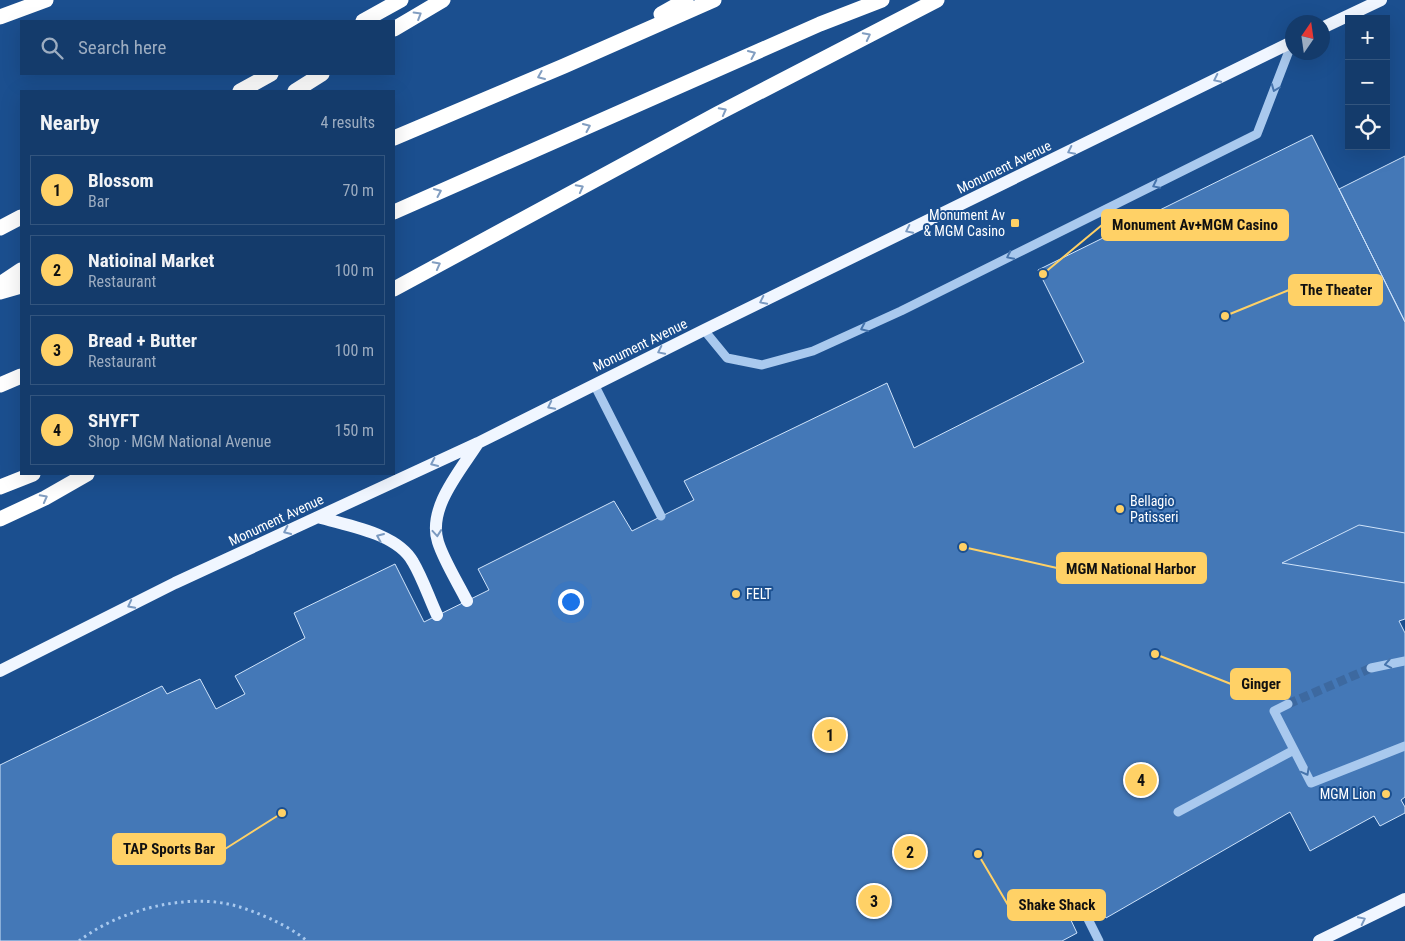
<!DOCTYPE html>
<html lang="en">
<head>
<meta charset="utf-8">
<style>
  :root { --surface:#143b6b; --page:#1d4271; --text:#f1f3f6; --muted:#9dadc1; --line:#33557e; --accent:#ffd166 }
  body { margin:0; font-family:"Roboto Condensed",sans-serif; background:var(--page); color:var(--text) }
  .controls { position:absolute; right:15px; top:15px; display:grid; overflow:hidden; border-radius:0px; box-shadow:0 5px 20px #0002 }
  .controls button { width:45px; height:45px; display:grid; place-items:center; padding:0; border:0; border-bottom:1px solid var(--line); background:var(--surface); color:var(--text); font:25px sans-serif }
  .compass { position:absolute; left:1285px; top:15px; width:45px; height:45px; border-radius:50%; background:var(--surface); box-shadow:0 5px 20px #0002; rotate:13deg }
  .you { position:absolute; left:570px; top:601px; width:18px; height:18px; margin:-12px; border:4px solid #fff; border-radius:50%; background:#1a73e8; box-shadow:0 0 0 8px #1a73e833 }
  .badge { display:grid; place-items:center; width:32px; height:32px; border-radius:50%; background:var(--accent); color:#111; font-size:16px; font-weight:700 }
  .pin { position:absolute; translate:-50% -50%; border:2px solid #fff; box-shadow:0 1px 5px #0006 }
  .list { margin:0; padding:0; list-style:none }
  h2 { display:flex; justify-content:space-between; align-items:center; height:65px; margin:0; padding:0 20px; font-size:21px }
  h2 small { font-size:16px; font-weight:400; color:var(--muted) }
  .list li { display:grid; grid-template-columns:32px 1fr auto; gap:15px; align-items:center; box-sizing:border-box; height:70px; margin:0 10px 10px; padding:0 10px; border:1px solid var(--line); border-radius:0px }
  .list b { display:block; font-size:19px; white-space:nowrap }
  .list p { margin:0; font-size:16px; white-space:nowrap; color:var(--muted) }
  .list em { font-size:16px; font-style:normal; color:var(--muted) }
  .icon { flex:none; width:28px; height:28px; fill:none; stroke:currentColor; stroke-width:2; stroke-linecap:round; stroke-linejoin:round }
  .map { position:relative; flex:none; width:1405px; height:941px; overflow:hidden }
  .search { position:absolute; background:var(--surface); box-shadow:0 5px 20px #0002; left:20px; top:20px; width:375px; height:55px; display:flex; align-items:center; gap:12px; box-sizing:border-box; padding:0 18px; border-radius:0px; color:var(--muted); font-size:19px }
  .panel { position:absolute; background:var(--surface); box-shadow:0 5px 20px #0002; left:20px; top:90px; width:375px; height:385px; border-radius:0px }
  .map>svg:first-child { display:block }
  .building { fill:#4478b7; stroke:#cfe3fa }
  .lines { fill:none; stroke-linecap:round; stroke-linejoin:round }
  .minor-tunnel { stroke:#3d69a0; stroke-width:9; stroke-dasharray:9 4.5; stroke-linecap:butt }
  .path { stroke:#a9c9ee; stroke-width:3; stroke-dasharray:2.5 4; stroke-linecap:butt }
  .minor { stroke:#a9c9ee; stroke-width:9 }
  .major { stroke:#f0f6ff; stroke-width:12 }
  .highway { stroke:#fff; stroke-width:15 }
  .oneway { stroke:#829ec1 }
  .oneway2 { stroke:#7b9ac1 }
  .oneway3 { stroke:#4674ac }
  .poi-dot { fill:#ffd166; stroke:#1b4f8f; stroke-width:2 }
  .labels { text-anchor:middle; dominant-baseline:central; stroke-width:4; stroke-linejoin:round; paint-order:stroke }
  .street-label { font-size:14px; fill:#fff; stroke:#1b4f8f }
  .poi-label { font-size:14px; fill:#fff; stroke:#1b4f8f; text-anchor:end }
  .leader { fill:none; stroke:#ffd166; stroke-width:2 }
  .callout-dot { fill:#ffd166; stroke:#1b4f8f; stroke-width:2 }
  .callout { fill:#ffd166; stroke:#ffd166; stroke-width:2 }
  .callout-label { font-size:15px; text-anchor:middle; font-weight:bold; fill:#111 }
</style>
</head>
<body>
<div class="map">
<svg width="1405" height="941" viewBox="0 0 1405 941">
  <rect width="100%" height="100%" fill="#1b4f8f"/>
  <path class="building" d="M1312 135 1405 322V619L1399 621 1405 633V797L1401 800 1405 807V813L1380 826 1374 816 1310 851 1290 812 1106 918 1097 902 1069 916 1077 933 1062 941H0V765L162 686 167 694 200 679 216 709 245 694 235 676 305 638 294 613 395 564 424 622 489 590 478 569 614 501 632 531 694 500 684 481 887 383 914 448 1084 362 1038 270Z
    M1405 156V322L1339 189Z
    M1359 525 1405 533V583L1282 563Z"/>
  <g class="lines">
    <path class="minor-tunnel" d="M1288 704 1371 668"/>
    <path class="path" d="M79 941C116 912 180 894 228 904 243 907 257 913 271 919 283 925 297 932 307 941"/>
    <path class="minor" d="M704 330 727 358 762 365 813 351 901 311 1257 134 1292 43
      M594 384 661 516
      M1371 668 1405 661
      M1288 704 1274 711 1311 783 1405 746
      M1178 812 1294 750
      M1083 909 1099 941"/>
    <path class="major" d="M1322 28 1381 0
      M318 517C348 526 397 533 413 562 423 579 429 598 437 615
      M467 601C458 583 444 561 438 542 427 508 461 470 478 443
      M0 671 175 583 478 443 704 330 1292 42
      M1319 941 1405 899"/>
    <path class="highway" d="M661 14 686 0
      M0 17 46 0
      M363 21 401 0
      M394 29 443 0
      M240 91 271 74
      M295 91 322 74
      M394 138 564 66 714 0
      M394 212 820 24 882 0
      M0 228 21 217
      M0 284 21 270
      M394 289 717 114 937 0
      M0 292 21 286
      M0 385 21 376
      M0 487 33 474
      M0 519 45 498 87 474"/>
  </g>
  <defs><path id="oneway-chevron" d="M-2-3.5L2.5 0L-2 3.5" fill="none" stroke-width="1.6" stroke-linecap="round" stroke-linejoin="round" transform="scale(1.25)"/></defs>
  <g class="oneway">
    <use href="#oneway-chevron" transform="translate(418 15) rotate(-31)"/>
    <use href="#oneway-chevron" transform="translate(867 36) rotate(-27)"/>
    <use href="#oneway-chevron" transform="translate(752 54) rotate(-24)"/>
    <use href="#oneway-chevron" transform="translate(541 76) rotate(157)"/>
    <use href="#oneway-chevron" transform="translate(723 111) rotate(-28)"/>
    <use href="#oneway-chevron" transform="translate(587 127) rotate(-24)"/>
    <use href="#oneway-chevron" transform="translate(580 188) rotate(-28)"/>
    <use href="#oneway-chevron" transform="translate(438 192) rotate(-24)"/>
    <use href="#oneway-chevron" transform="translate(437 265) rotate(-28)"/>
    <use href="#oneway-chevron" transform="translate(44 498) rotate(-28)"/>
  </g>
  <g class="oneway2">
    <use href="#oneway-chevron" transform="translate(1217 79) rotate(154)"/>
    <use href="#oneway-chevron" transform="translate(1071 151) rotate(154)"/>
    <use href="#oneway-chevron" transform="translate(909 230) rotate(154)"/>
    <use href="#oneway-chevron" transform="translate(763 301) rotate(154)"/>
    <use href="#oneway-chevron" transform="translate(661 351) rotate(154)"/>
    <use href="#oneway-chevron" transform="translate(551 406) rotate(153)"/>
    <use href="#oneway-chevron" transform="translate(434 463) rotate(155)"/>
    <use href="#oneway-chevron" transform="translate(287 531) rotate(155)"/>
    <use href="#oneway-chevron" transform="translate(437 533) rotate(85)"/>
    <use href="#oneway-chevron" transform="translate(380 537) rotate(-157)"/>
    <use href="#oneway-chevron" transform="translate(131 605) rotate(153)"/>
    <use href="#oneway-chevron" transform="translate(1362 920) rotate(-26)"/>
  </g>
  <g class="oneway3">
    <use href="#oneway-chevron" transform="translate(1275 88) rotate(111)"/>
    <use href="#oneway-chevron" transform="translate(1156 185) rotate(154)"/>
    <use href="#oneway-chevron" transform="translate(1010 256) rotate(154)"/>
    <use href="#oneway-chevron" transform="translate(864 328) rotate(155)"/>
    <use href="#oneway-chevron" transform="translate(1388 664) rotate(169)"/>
    <use href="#oneway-chevron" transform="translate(1306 772) rotate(62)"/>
  </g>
  <g class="poi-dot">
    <rect x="1010" y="218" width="10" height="10" rx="2.5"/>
    <circle cx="1120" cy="509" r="5"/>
    <circle cx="736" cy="594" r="5"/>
    <circle cx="1386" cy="794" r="5"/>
  </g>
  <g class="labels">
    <g class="street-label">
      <text transform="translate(1004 167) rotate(-26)">Monument Avenue</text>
      <text transform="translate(640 345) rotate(-26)">Monument Avenue</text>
      <text transform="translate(276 520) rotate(-25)">Monument Avenue</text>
    </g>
    <g class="poi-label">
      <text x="1005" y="215">Monument Av<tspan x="1005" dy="16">&amp; MGM Casino</tspan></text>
      <text x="1130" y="501" text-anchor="start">Bellagio<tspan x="1130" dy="16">Patisseri</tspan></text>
      <text x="746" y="594" text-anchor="start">FELT</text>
      <text x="1376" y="794">MGM Lion</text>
    </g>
  </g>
  <path class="leader" d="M1043 274L1102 225M1225 316L1289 290M963 547L1057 568M1155 654L1231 684M282 813L225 849M978 854L1008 905"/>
  <g class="callout-dot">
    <circle cx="1043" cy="274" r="5"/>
    <circle cx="1225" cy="316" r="5"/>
    <circle cx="963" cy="547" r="5"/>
    <circle cx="1155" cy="654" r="5"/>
    <circle cx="282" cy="813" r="5"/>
    <circle cx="978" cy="854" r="5"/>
  </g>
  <g class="callout">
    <rect x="1102" y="210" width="186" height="30" rx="5"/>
    <rect x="1289" y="275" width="93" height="30" rx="5"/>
    <rect x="1057" y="553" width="149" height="30" rx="5"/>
    <rect x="1231" y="669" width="59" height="30" rx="5"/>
    <rect x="113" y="834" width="112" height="30" rx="5"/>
    <rect x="1008" y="890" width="97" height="30" rx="5"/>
  </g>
  <g class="callout-label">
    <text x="1195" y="230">Monument Av+MGM Casino</text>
    <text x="1336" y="295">The Theater</text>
    <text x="1131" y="574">MGM National Harbor</text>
    <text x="1261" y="689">Ginger</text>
    <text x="169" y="854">TAP Sports Bar</text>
    <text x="1057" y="910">Shake Shack</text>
  </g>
</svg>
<div class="controls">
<button>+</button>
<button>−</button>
<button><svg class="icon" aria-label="locate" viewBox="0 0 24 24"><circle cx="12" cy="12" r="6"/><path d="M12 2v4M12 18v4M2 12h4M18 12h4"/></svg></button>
</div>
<svg class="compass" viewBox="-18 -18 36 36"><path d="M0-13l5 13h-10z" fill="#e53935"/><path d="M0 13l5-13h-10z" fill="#9dadc1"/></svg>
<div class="you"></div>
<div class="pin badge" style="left:830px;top:735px">1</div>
<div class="pin badge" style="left:910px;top:852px">2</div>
<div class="pin badge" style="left:874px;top:901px">3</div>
<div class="pin badge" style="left:1141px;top:780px">4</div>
<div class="search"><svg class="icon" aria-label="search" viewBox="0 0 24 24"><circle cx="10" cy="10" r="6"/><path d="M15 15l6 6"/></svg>Search here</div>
<section class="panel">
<h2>Nearby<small>4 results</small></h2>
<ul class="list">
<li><span class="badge">1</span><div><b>Blossom</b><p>Bar</p></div><em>70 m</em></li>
<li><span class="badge">2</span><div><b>Natioinal Market</b><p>Restaurant</p></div><em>100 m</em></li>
<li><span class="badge">3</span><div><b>Bread + Butter</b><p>Restaurant</p></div><em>100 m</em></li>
<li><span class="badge">4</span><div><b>SHYFT</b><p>Shop · MGM National Avenue</p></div><em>150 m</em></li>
</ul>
</section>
</div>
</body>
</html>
